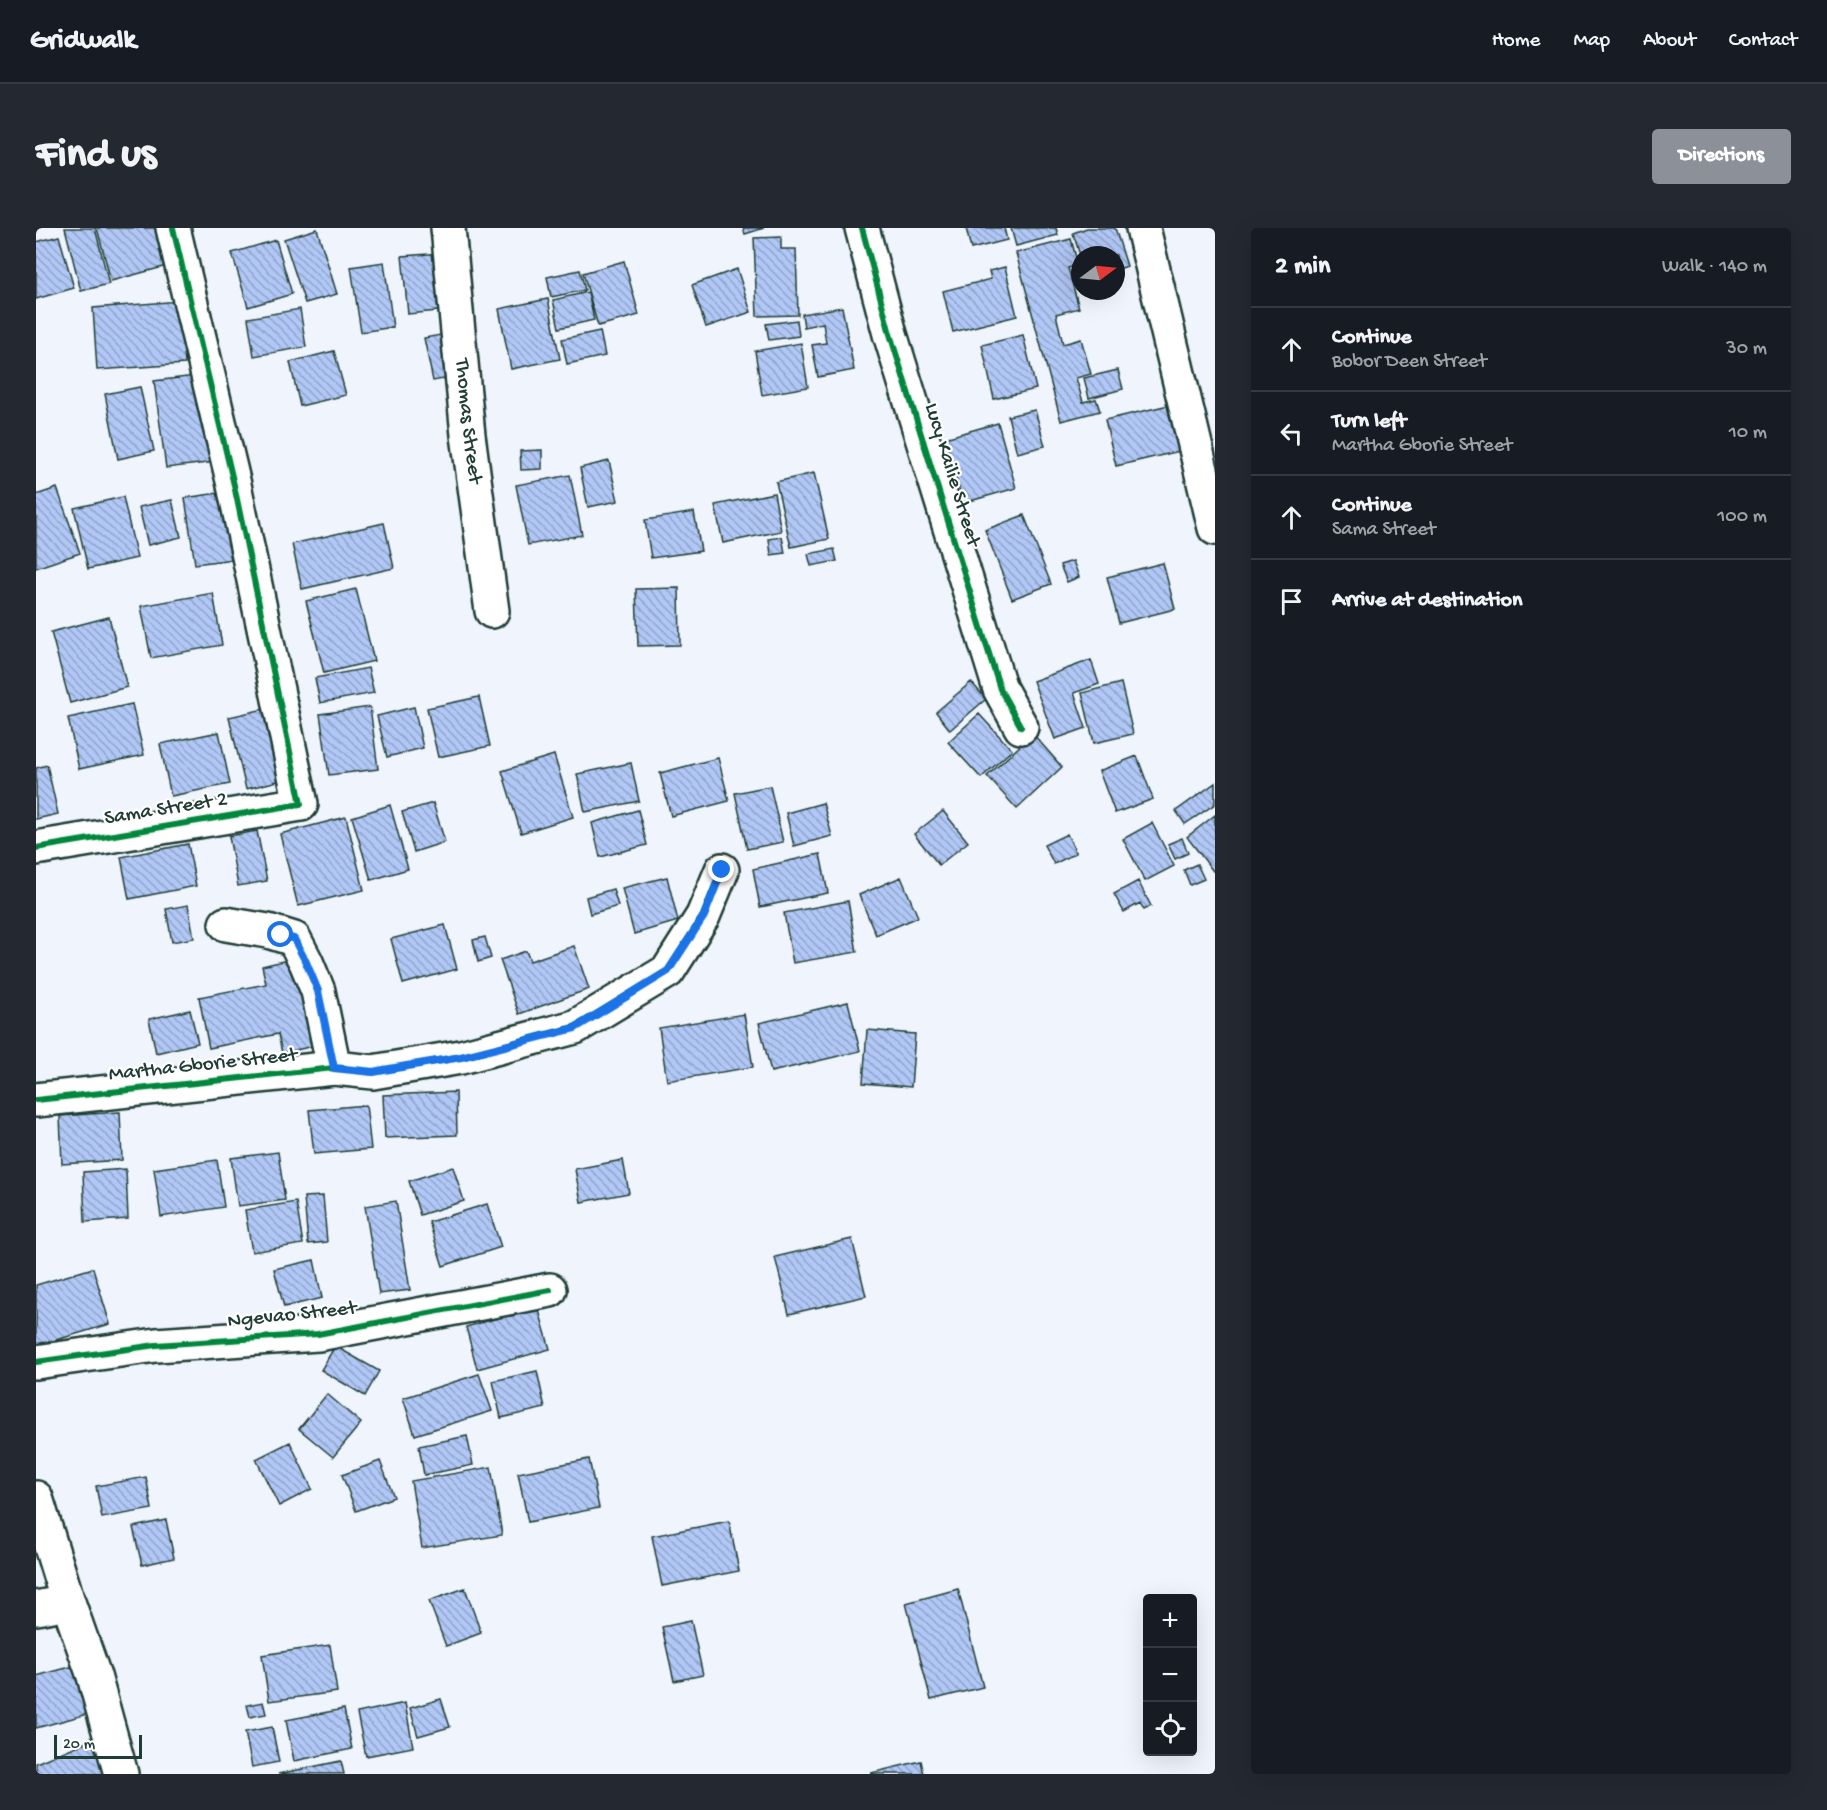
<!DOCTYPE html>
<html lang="en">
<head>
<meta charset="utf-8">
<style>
  :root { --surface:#171b24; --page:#242831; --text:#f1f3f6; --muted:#9ea1a6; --line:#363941; --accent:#8c9099 }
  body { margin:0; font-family:"Gochi Hand",sans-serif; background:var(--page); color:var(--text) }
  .controls { position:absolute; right:18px; bottom:18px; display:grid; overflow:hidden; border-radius:6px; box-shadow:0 6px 24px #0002 }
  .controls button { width:54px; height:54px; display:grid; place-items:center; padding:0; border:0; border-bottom:2px solid var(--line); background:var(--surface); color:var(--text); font:30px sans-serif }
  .compass { position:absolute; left:1035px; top:18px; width:54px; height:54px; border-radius:50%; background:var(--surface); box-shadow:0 6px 24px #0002; rotate:74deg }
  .scale { position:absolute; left:18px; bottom:15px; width:88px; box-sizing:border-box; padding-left:6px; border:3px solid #1f3d34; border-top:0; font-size:16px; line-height:21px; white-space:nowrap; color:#1f3d34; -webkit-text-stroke:4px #fff; paint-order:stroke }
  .stop { position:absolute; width:18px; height:18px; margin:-14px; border:4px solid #1a73e8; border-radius:50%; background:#fff }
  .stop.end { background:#1a73e8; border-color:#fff; box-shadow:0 2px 6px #0008 }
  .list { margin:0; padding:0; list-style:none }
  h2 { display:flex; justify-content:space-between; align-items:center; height:78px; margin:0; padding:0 24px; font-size:26px }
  h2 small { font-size:20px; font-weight:400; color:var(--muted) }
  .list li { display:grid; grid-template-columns:39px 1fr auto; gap:18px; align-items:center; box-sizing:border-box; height:84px; padding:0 24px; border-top:2px solid var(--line) }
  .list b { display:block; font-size:22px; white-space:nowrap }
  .list p { margin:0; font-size:20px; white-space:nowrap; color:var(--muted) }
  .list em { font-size:20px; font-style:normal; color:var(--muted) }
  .icon { flex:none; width:33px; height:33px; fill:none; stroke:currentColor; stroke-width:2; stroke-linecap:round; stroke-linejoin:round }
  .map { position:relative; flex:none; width:1179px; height:1546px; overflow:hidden; border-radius:6px }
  header { display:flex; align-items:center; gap:36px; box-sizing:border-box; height:84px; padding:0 30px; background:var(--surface); border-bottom:2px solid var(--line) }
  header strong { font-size:28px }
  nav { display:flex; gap:33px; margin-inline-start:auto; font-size:21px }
  .intro { display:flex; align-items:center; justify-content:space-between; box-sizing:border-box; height:144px; padding:0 36px }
  h1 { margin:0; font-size:42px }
  .button { padding:15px 27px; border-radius:6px; background:var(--accent); color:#fff; font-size:21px; font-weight:700 }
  main { display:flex; gap:36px; padding:0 36px }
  aside { flex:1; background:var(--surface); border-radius:6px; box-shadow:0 6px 24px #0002 }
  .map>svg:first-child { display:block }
  .building { fill:url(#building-back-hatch); stroke:#1f3d34; stroke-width:1.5 }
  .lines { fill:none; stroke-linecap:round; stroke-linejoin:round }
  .minor-casing { stroke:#1f3d34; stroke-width:38 }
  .minor { stroke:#fff; stroke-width:33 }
  .cycleway-casing { stroke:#fff; stroke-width:10 }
  .cycleway { stroke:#00873e; stroke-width:6 }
  .route { stroke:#1a73e8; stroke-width:8 }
  .labels { text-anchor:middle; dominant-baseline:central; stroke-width:4.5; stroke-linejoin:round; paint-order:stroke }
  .street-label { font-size:21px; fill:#1f3d34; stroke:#fff }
</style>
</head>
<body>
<header>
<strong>Gridwalk</strong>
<nav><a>Home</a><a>Map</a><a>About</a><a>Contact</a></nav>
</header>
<div class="intro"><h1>Find us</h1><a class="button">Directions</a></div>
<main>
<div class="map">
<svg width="1179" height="1546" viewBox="0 0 1179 1546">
  <defs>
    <pattern id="building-back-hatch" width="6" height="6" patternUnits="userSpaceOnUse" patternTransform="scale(1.5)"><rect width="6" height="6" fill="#b1c7f6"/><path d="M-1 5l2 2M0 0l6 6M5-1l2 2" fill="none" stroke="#8fa3c8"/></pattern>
  </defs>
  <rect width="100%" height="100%" fill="#eff4fd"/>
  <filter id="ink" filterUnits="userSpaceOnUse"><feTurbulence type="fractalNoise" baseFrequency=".0167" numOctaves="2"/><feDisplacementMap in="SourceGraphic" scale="12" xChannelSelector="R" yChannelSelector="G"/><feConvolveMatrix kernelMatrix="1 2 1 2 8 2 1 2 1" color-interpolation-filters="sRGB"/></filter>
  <g filter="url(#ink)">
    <path class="building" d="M29 0H59L73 56 45 63Z
      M61 0H133L142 35 75 53Z
      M707 0H728L709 6Z
      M930 0H968L971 12 935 21Z
      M975 0H1020L1022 7 980 18Z
      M1051 0H1079L1091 38 1080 42V27H1044L1037 5Z
      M281 1 301 66 269 75 248 11Z
      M23 8 38 60 0 71V14Z
      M745 9V21H760L762 87 721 88 718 10Z
      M1035 11 1042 37 1032 40 1043 80 1020 86 1027 116 1045 111 1055 146 1040 150 1047 174 1060 171 1064 183 1025 193 980 25Z
      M240 12 256 66 212 79 196 25Z
      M407 25 412 82 372 86 366 28Z
      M588 33 603 87 562 98 547 45Z
      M348 34 357 99 325 104 315 39Z
      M969 39 981 88 917 104 907 63 955 51 953 43Z
      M701 41 715 84 670 99 656 57Z
      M544 42 549 62 515 69 511 49Z
      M552 64 558 92 523 100 517 72Z
      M512 71 524 131 475 141 463 81Z
      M144 73 149 136 61 142 57 80Z
      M806 79 818 142 782 149 776 117 790 115 787 95 768 99 766 86Z
      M264 81 270 119 218 128 212 90Z
      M761 92 763 108 733 112 730 96Z
      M564 103 569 128 531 136 526 111Z
      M410 106 419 149 397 153 388 110Z
      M987 107 1000 161 958 171 946 117Z
      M765 115 772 159 726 167 719 123Z
      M298 123 310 167 264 178 254 134Z
      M1082 142 1087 161 1053 170 1048 150Z
      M168 147 179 234 130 240 118 153Z
      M104 159 118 223 82 231 69 166Z
      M1133 177 1144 223 1080 238 1069 192Z
      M999 182 1009 218 981 225 972 188Z
      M962 195 980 260 927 275 909 210Z
      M506 222V241L485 242 484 223Z
      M573 233 582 273 552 279 544 240Z
      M778 245 793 311 755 319 740 254Z
      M534 247 546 307 492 317 480 257Z
      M21 260 44 325 0 340V267Z
      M189 264 198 331 159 336 149 270Z
      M738 265 745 303 687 315 679 277Z
      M87 269 101 330 52 341 38 280Z
      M136 272 145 309 112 317 103 279Z
      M658 284 665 323 615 330 609 292Z
      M988 287 1015 356 976 371 949 302Z
      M348 295 358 340 266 361 256 316Z
      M746 309 749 325 735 327 733 311Z
      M798 321 801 333 775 338 772 326Z
      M1037 333 1043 349 1031 354 1024 337Z
      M1127 335 1139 381 1083 395 1071 349Z
      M643 360 644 417 602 418 600 361Z
      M320 361 338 433 288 445 270 373Z
      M177 365 186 417 115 430 105 378Z
      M73 389 91 459 34 475 15 404Z
      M1055 432 1063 456 1038 465 1050 500 1019 511 997 453Z
      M332 440 338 465 284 475 279 450Z
      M935 454 950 471 914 502 900 484Z
      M1085 455 1097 506 1058 515 1046 465Z
      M443 469 454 518 402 529 391 480Z
      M96 476 108 527 43 541 32 490Z
      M237 479 254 550 210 561 193 489Z
      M334 479 342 541 293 547 284 486Z
      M378 479 387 520 351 529 341 488Z
      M943 486 976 522 945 550 912 514Z
      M183 504 194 556 135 568 124 516Z
      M997 506 1026 539 981 581 951 548Z
      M518 527 537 589 485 605 466 543Z
      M1101 528 1117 571 1079 585 1063 543Z
      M682 530 693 573 635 588 624 545Z
      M595 535 603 573 549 584 541 546Z
      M11 537 22 586 0 591V540Z
      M1179 555V576L1149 596 1140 583Z
      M734 558 747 614 711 621 699 565Z
      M397 575 409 614 378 624 366 584Z
      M787 575 796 608 758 618 750 585Z
      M354 577 372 641 335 652 316 589Z
      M602 582 611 617 564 629 556 595Z
      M907 583 932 614 903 637 878 606Z
      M1179 587V641L1177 643 1151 609Z
      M310 589 328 662 262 678 244 606Z
      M1116 595 1138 638 1109 653 1087 611Z
      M221 603 231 653 202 658 193 608Z
      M1031 606 1040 625 1018 636 1008 617Z
      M1146 610 1152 625 1139 631 1132 616Z
      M152 616 160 658 93 671 85 629Z
      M784 626 792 665 724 679 717 641Z
      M1161 636 1168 651 1154 657 1148 642Z
      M631 649 642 693 598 706 586 660Z
      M865 649 882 689 840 707 823 667Z
      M1102 653 1115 678 1108 682 1104 675 1088 684 1078 666Z
      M577 661 582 678 554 686 550 669Z
      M812 673 821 724 757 735 748 685Z
      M152 677 158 710 136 714 130 681Z
      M409 697 421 741 367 756 355 711Z
      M449 709 455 730 442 734 437 712Z
      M538 718 553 761 483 786 464 732 490 723 494 733Z
      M260 730 278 818 246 825 242 806 173 820 163 769 230 756 226 738Z
      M812 774 824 823 735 844 723 795Z
      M154 782 162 815 120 825 113 791Z
      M708 786 717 839 631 853 623 800Z
      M831 802 879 806 875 859 827 855Z
      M420 864 421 907 349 910 347 867Z
      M330 877 335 921 278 926 273 882Z
      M84 884 86 932 26 936 24 888Z
      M242 924 249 972 202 978 195 930Z
      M181 932 188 979 125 989 118 941Z
      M587 932 593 965 545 974 539 941Z
      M417 939 428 973 384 987 373 953Z
      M90 941 92 991 49 994 47 944Z
      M287 968 291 1014 272 1016 268 969Z
      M360 973 374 1062 343 1066 329 978Z
      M260 974 267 1016 216 1024 209 982Z
      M451 976 465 1019 407 1038 393 994Z
      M816 1011 830 1068 753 1086 739 1029Z
      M278 1032 286 1070 248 1079 238 1041Z
      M57 1040 74 1096 0 1118V1057Z
      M502 1079 514 1121 441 1141 430 1099Z
      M299 1118 343 1143 329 1168 285 1142Z
      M501 1143 509 1180 465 1190 457 1153Z
      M443 1146 456 1183 379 1207 367 1170Z
      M291 1166 325 1195 297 1229 263 1201Z
      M431 1208 437 1237 388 1247 383 1218Z
      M254 1214 276 1261 243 1278 220 1231Z
      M553 1231 563 1280 492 1294 482 1245Z
      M344 1233 358 1269 320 1283 306 1247Z
      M455 1239 466 1307 386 1320 375 1253Z
      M110 1249 116 1281 66 1290 60 1258Z
      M130 1292 138 1330 106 1337 97 1299Z
      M693 1293 703 1343 626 1358 616 1308Z
      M429 1360 445 1405 410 1418 393 1373Z
      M922 1361 947 1459 895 1472 870 1375Z
      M655 1393 667 1447 638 1453 626 1399Z
      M294 1417 301 1464 233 1473 226 1427Z
      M46 1436 59 1484 0 1500V1448Z
      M405 1471 414 1499 382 1508 374 1480Z
      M227 1474 230 1486 214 1489 211 1477Z
      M369 1475 377 1519 330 1528 321 1485Z
      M308 1481 316 1521 258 1533 250 1492Z
      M236 1499 243 1534 216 1539 209 1504Z
      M55 1512 69 1546H0V1535Z
      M305 1533 308 1546H242Z
      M885 1533 888 1546H835V1545Z"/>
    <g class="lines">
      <defs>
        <g id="minor">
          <path id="s1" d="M412 0 432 207 456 383"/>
          <path d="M826 0 854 106 964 461 985 499"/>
          <path d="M1107 0 1179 300"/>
          <path d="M0 620 265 576 198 257 137 0"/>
          <path d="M190 696 232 703 258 711 270 734 282 763 298 840"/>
          <path d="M0 872 298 840 337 844 425 829 539 799 632 743 667 688 686 642"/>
          <path d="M0 1134 120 1117 282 1106 514 1062"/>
          <path d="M0 1270 32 1374 58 1448 85 1546"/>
          <path d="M0 1380 32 1374"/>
        </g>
      </defs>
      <use href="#minor" class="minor-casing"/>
      <use href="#minor" class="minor"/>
      <defs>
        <path id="cycleway" d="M826 0 854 106 964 461 985 499
          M0 620 265 576 198 257 137 0
          M0 872 298 840 337 844 425 829 539 799 632 743 667 688 686 642
          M0 1134 120 1117 282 1106 514 1062"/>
      </defs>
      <use href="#cycleway" class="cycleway-casing"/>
      <use href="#cycleway" class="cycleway"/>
    </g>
  </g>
  <g class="lines" filter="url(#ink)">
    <path class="route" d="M245 707 258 711 270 734 282 763 298 840 337 844 359 840 425 829 539 800 632 743 668 688 686 642"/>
  </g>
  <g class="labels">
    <g class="street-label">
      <text stroke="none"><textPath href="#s1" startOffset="194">Thomas Street</textPath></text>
      <text transform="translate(915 247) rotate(73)">Lucy Kailie Street</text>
      <text transform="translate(130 582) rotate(-9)">Sama Street 2</text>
      <text transform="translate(167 838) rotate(-6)">Martha Gborie Street</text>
      <text transform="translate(256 1088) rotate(-6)">Ngevao Street</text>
    </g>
  </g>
</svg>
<div class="controls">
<button>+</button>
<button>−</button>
<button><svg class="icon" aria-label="locate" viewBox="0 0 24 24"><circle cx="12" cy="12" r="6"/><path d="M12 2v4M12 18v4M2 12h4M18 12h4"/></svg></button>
</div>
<svg class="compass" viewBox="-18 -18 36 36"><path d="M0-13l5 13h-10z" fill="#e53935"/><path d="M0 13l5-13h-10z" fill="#9ea1a6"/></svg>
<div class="scale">20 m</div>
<div class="stop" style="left:245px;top:707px"></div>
<div class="stop end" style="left:686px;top:642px"></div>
</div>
<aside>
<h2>2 min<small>Walk · 140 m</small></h2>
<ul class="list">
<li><svg class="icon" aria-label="ahead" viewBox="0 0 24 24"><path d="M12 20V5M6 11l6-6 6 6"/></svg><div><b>Continue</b><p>Bobor Deen Street</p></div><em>30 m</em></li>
<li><svg class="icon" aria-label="left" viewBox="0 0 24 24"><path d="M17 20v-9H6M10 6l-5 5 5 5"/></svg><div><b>Turn left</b><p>Martha Gborie Street</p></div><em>10 m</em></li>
<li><svg class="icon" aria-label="ahead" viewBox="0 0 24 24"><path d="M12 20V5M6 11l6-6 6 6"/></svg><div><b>Continue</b><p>Sama Street</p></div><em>100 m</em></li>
<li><svg class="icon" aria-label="arrive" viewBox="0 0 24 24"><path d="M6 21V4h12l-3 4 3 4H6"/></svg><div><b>Arrive at destination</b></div></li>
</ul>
</aside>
</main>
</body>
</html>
